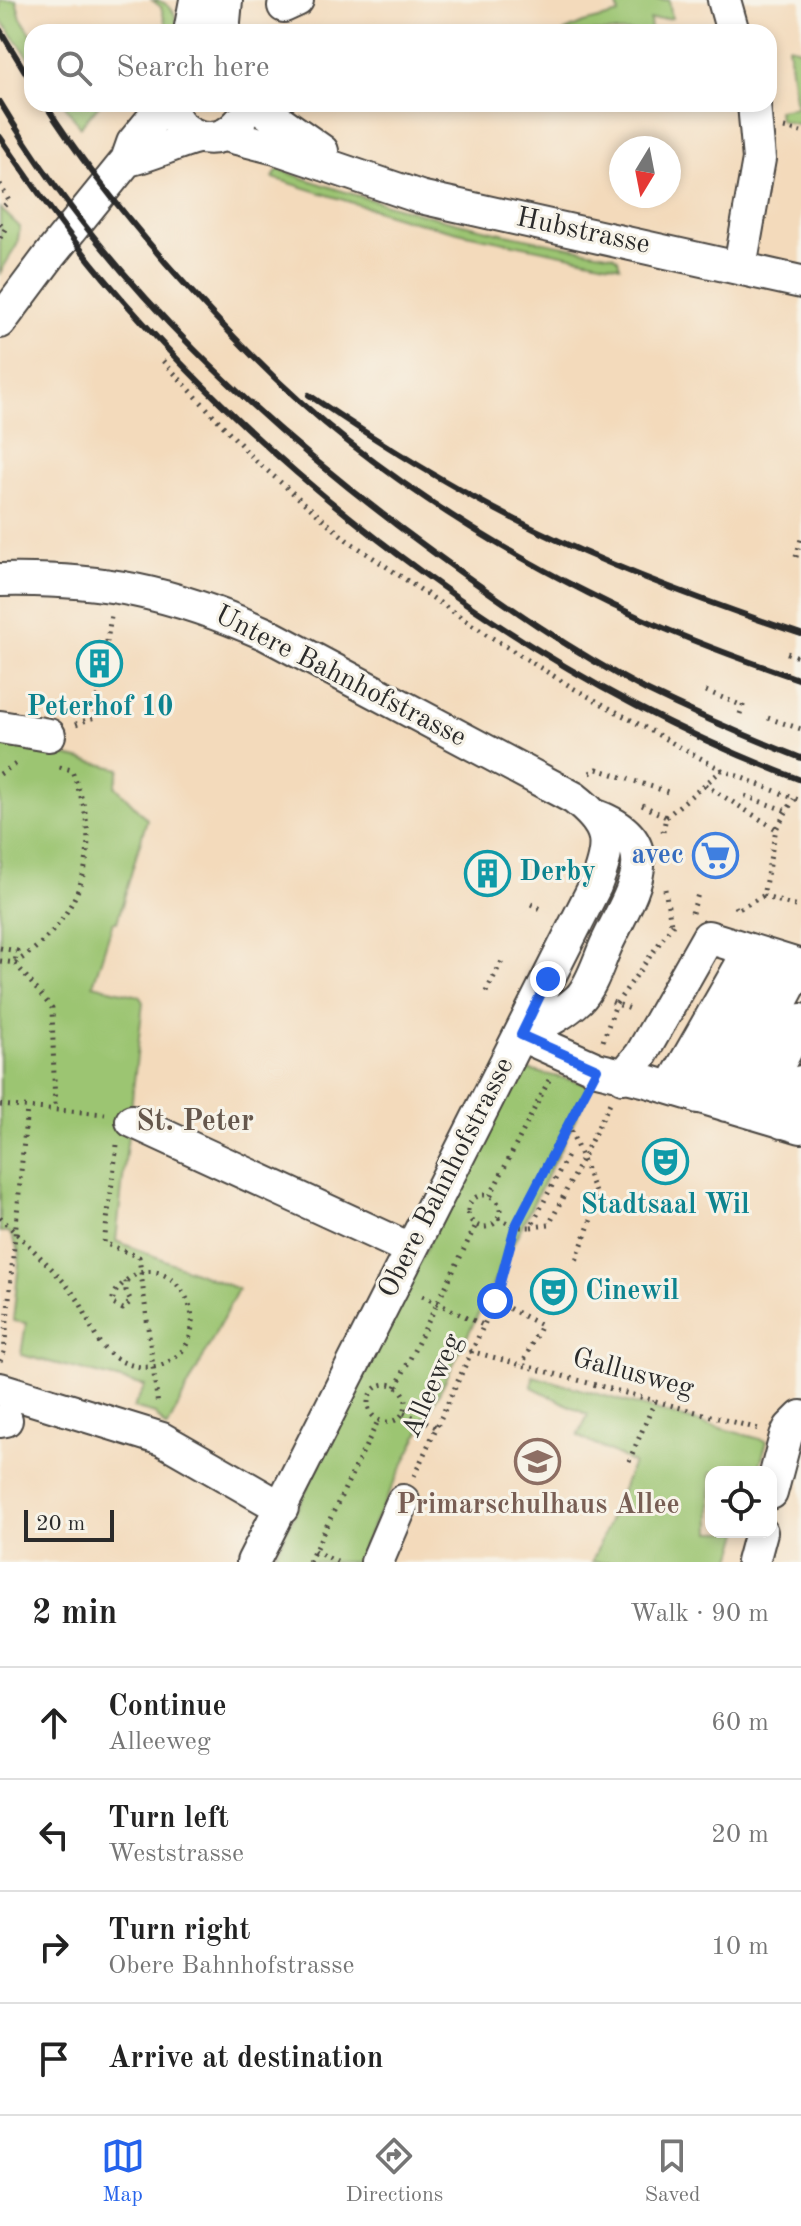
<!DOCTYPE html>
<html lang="en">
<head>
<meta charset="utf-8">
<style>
  :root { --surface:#fff; --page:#f6f6f6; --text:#222; --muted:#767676; --line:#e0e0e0; --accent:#2563eb }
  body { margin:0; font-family:"Old Standard TT",serif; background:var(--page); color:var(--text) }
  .controls { position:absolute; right:24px; bottom:24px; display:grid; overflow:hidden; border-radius:16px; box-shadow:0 4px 12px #0003 }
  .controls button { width:72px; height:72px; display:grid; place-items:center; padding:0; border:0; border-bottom:2px solid var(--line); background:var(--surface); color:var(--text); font:40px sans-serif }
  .compass { position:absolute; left:609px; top:136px; width:72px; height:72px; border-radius:50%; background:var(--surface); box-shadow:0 4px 12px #0003; rotate:190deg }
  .scale { position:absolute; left:24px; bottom:20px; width:90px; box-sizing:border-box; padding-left:8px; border:4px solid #2b2b2b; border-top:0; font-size:22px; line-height:28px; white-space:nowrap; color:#2b2b2b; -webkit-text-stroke:6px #f7f3e8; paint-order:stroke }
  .stop { position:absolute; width:24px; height:24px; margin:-18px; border:6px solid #2563eb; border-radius:50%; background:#fff }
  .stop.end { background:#2563eb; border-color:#fff; box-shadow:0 2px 8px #0008 }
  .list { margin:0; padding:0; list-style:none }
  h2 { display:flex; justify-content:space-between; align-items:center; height:104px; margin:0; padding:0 32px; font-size:34px }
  h2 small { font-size:26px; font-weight:400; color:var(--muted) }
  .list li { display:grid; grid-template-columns:52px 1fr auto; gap:24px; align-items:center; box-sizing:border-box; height:112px; padding:0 32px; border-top:2px solid var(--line) }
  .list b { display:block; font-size:30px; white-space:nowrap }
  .list p { margin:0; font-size:26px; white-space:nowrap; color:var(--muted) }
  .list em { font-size:26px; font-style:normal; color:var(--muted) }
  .icon { flex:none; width:44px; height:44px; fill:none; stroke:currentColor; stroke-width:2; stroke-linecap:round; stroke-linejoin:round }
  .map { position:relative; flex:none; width:801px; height:1562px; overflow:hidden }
  .search { position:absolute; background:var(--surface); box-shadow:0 4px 12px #0003; left:24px; right:24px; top:24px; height:88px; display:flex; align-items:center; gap:20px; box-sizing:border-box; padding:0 28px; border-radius:24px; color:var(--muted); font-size:30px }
  .sheet { height:552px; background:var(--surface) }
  nav { display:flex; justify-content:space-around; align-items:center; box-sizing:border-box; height:112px; border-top:2px solid var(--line); background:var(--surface); font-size:22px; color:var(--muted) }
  nav a { display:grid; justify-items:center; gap:4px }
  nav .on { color:var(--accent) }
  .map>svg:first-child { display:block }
  .green { fill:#9cc572; stroke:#64784e; stroke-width:2 }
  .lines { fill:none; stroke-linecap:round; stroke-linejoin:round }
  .minor-casing { stroke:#494541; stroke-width:36 }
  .path { stroke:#494541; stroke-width:5; stroke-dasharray:2 6; stroke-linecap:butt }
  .minor { stroke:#fff; stroke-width:32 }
  .rail { stroke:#2b2b2b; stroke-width:6 }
  .route { stroke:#2563eb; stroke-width:10 }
  .labels { text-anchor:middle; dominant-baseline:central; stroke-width:6; stroke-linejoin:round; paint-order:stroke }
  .street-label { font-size:28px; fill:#2b2b2b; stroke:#f7f3e8 }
  .culture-label { font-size:28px; font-weight:bold; fill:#0d838f; stroke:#f7f3e8 }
  .shop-label { font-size:28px; font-weight:bold; fill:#366cbe; stroke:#f7f3e8; text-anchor:end }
  .education-label { font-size:28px; font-weight:bold; fill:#785e54; stroke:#f7f3e8 }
  .neighbourhood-label { font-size:30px; font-weight:bold; fill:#65574c; stroke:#f7f3e8 }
</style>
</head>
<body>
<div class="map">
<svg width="801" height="1562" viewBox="0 0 801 1562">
  <rect width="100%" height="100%" fill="#f7f3e8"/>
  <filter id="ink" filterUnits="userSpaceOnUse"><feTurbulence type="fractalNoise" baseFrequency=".0125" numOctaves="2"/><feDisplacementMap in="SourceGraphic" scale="16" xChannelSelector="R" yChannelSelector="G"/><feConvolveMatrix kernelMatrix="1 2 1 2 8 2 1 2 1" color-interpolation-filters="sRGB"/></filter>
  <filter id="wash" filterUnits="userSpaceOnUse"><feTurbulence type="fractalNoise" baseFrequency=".006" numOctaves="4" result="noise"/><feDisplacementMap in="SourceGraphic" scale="32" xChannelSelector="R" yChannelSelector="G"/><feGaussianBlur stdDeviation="1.8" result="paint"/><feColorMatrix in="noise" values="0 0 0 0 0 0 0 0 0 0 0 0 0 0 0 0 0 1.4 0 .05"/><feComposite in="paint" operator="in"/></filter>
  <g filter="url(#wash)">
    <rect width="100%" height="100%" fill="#f3dabb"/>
    <path class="green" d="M0 0H16L21 18 32 35V61L0 19Z
      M152 0C169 0 179 15 178 32H168L161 7Z
      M616 0H669L672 18 650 20 651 32H563L583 23 619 14Z
      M788 46 801 49 800 125 779 120 778 110 796 107Z
      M64 104H100L80 127Z
      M278 169C386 209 499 235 613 255L618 259 620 266 466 234 401 218 273 178Z
      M0 208 20 227 17 245 0 273Z
      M0 740 120 769 115 786 147 819 117 922H113L93 985 139 996 143 1002 116 1241 238 1289 167 1428 155 1414 133 1408 145 1386 21 1355 26 1323 13 1321 20 1253 9 1232H0Z
      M516 1067 592 1085 355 1562H271Z
      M533 1376 767 1441 758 1472H711V1532H740L731 1562H592L633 1463 578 1436 588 1415 532 1387Z"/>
  </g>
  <g filter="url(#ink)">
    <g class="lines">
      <defs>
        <path id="minor" d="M724 0 733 32
          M284 6 297 0
          M190 32 196 0
          M223 32 226 0
          M170 104C176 138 217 150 239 123
          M255 104 322 151
          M225 135 276 148 420 197 801 282
          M127 160C152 155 173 143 197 137
          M740 267 759 159 754 104
          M0 322 50 255 127 160 133 143 165 104
          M0 580C103 578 172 592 266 634L574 798C611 827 612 843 595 886L253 1562
          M0 727 49 735
          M521 1035 597 1069 647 1081 801 1127
          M521 1035C542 1024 562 1015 579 999 592 986 599 960 607 943 630 894 669 843 596 816
          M623 1077 641 1055 708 937 801 966
          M671 1088 750 950
          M698 1097 775 958
          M726 1105 800 966
          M754 1113 801 1020
          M132 1121 410 1249
          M782 1122 801 1082
          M0 1389 162 1439 282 1508
          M0 1421 6 1420
          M771 1493 786 1436 790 1428 801 1417
          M377 1562 403 1501
          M753 1562 761 1532"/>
      </defs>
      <use href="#minor" class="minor-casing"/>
      <path class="path" d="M784 128 801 132
        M0 184 9 201 0 210
        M0 223 5 229 0 238
        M163 361 255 460 347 540 486 634 573 688 722 770
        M796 557 801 539
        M787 653 801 658
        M706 691 743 706
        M740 714 745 700
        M768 718 801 729
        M76 724 95 717 111 616
        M590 773 597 769 668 792
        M0 774 19 762
        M705 785 776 829
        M745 796 787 811
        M642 805 666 817 663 832
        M666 817 722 770 801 801
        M665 889 671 924
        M763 896 801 908
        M531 904 541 909
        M735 906 737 910 763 896 776 829 794 799
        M692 913 699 891
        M0 948 17 951 15 962
        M0 961 15 963 52 1008 55 1110
        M15 963C64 932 96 878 86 819 84 802 77 786 72 770L55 766
        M486 992 502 961
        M612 1002 633 1010
        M603 1041 616 1004 673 924
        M0 1105 105 1114
        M568 1123 598 1200 576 1261
        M117 1145 104 1243 139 1257 158 1406
        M468 1211a16 16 0 1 1 32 0a16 16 0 1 1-32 0Z
        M490 1196 549 1080H551
        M0 1217C25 1243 54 1268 76 1297 89 1315 92 1340 110 1354 121 1363 136 1368 150 1367 162 1367 174 1360 182 1351 213 1313 167 1248 127 1280 120 1286 111 1294 113 1304L123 1309 131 1301 126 1291V1281
        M498 1218 515 1227H531L568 1154
        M531 1227 549 1225 610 1103
        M422 1296 483 1325
        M495 1301 541 1325 522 1365
        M470 1351 759 1429
        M0 1361 4 1352 27 1108
        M368 1403a19 19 0 1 1 38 0a19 19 0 1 1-38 0Z
        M396 1387 476 1225
        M404 1413 436 1427
        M629 1461 655 1401
        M414 1476 495 1301 515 1227 583 1094
        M314 1551 337 1562
        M309 1562 378 1421"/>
      <use href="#minor" class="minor"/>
      <path class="rail" d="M0 30 32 83
        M0 102C108 283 264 429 433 552 501 602 571 651 646 690 697 715 748 737 801 758
        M45 104C81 161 122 212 166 263 222 326 281 389 347 441 421 499 504 551 588 593 656 628 729 655 801 680
        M0 137C33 185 66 233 104 278 285 492 538 681 801 780
        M309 395C381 444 456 491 534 529 620 571 711 604 801 634"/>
    </g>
  </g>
  <g class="lines" filter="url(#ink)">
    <path class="route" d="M495 1301 515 1227 597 1069 521 1035 548 979"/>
  </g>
  <defs>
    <symbol id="building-ring" viewBox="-11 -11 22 22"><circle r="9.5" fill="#f7f3e8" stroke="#0f9aa8" stroke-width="1.5"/><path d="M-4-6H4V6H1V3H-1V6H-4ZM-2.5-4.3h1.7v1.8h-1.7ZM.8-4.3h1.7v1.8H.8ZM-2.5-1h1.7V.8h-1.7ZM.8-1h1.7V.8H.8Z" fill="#0f9aa8"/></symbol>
    <symbol id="supermarket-ring" viewBox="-11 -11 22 22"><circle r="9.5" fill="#f7f3e8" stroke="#3f7fe0" stroke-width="1.5"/><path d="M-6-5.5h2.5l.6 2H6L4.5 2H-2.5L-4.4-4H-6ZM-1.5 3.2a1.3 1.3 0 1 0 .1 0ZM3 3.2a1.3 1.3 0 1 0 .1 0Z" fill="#3f7fe0"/></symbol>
    <symbol id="theatre-ring" viewBox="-11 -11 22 22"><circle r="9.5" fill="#f7f3e8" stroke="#0f9aa8" stroke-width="1.5"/><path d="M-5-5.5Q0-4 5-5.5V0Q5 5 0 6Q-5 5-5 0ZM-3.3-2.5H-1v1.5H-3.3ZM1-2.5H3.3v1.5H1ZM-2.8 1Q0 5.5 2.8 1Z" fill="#0f9aa8"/></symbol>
    <symbol id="school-ring" viewBox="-11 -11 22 22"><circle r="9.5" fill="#f7f3e8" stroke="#8d6e63" stroke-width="1.5"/><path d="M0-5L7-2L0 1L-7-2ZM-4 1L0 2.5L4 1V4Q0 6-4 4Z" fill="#8d6e63"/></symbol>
  </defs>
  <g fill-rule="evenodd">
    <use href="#building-ring" x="74" y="638" width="51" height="51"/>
    <use href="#supermarket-ring" x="690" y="830" width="51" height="51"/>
    <use href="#building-ring" x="462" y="848" width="51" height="51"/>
    <use href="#theatre-ring" x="640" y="1136" width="51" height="51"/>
    <use href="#theatre-ring" x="528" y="1266" width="51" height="51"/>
    <use href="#school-ring" x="512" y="1436" width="51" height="51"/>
  </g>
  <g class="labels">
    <g class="street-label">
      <text transform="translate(583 232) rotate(12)">Hubstrasse</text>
      <text transform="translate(340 677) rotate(27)">Untere Bahnhofstrasse</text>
      <text transform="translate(447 1178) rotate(-63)">Obere Bahnhofstrasse</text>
      <text transform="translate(633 1374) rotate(15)">Gallusweg</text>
      <text transform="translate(433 1386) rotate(-66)">Alleeweg</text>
    </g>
    <g class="culture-label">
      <text x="100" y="708">Peterhof 10</text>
      <text x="519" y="873" text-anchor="start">Derby</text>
      <text x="665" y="1206">Stadtsaal Wil</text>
      <text x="585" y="1292" text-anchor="start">Cinewil</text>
    </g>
    <g class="shop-label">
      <text x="684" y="856">avec</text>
    </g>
    <g class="education-label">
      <text x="538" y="1506">Primarschulhaus Allee</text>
    </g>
    <g class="neighbourhood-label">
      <text x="195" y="1122">St. Peter</text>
    </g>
  </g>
</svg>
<div class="controls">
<button><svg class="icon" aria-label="locate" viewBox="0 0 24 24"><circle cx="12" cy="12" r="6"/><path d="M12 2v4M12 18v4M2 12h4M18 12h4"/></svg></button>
</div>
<svg class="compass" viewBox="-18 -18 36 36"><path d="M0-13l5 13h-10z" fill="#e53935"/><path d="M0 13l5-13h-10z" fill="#767676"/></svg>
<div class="scale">20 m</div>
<div class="stop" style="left:495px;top:1301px"></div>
<div class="stop end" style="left:548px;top:979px"></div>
<div class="search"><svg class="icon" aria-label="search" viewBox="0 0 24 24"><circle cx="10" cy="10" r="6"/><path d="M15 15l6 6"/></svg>Search here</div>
</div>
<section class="sheet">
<h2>2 min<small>Walk · 90 m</small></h2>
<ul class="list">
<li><svg class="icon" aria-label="ahead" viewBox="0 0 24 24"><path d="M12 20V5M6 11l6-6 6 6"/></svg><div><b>Continue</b><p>Alleeweg</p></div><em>60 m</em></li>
<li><svg class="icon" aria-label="left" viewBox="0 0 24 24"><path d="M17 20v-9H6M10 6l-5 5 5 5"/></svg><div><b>Turn left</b><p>Weststrasse</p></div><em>20 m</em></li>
<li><svg class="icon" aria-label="right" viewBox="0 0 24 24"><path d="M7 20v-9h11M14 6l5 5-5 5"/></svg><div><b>Turn right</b><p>Obere Bahnhofstrasse</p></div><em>10 m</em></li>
<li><svg class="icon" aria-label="arrive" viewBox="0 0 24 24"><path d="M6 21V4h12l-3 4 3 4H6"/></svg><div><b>Arrive at destination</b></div></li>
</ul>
</section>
<nav>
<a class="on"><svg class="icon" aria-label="map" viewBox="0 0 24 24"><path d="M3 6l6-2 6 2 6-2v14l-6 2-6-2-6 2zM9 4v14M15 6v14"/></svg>Map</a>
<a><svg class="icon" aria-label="directions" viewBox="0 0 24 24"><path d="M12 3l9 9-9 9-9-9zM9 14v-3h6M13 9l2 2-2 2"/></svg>Directions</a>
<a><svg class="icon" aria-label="saved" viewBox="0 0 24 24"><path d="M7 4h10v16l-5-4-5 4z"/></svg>Saved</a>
</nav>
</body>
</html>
